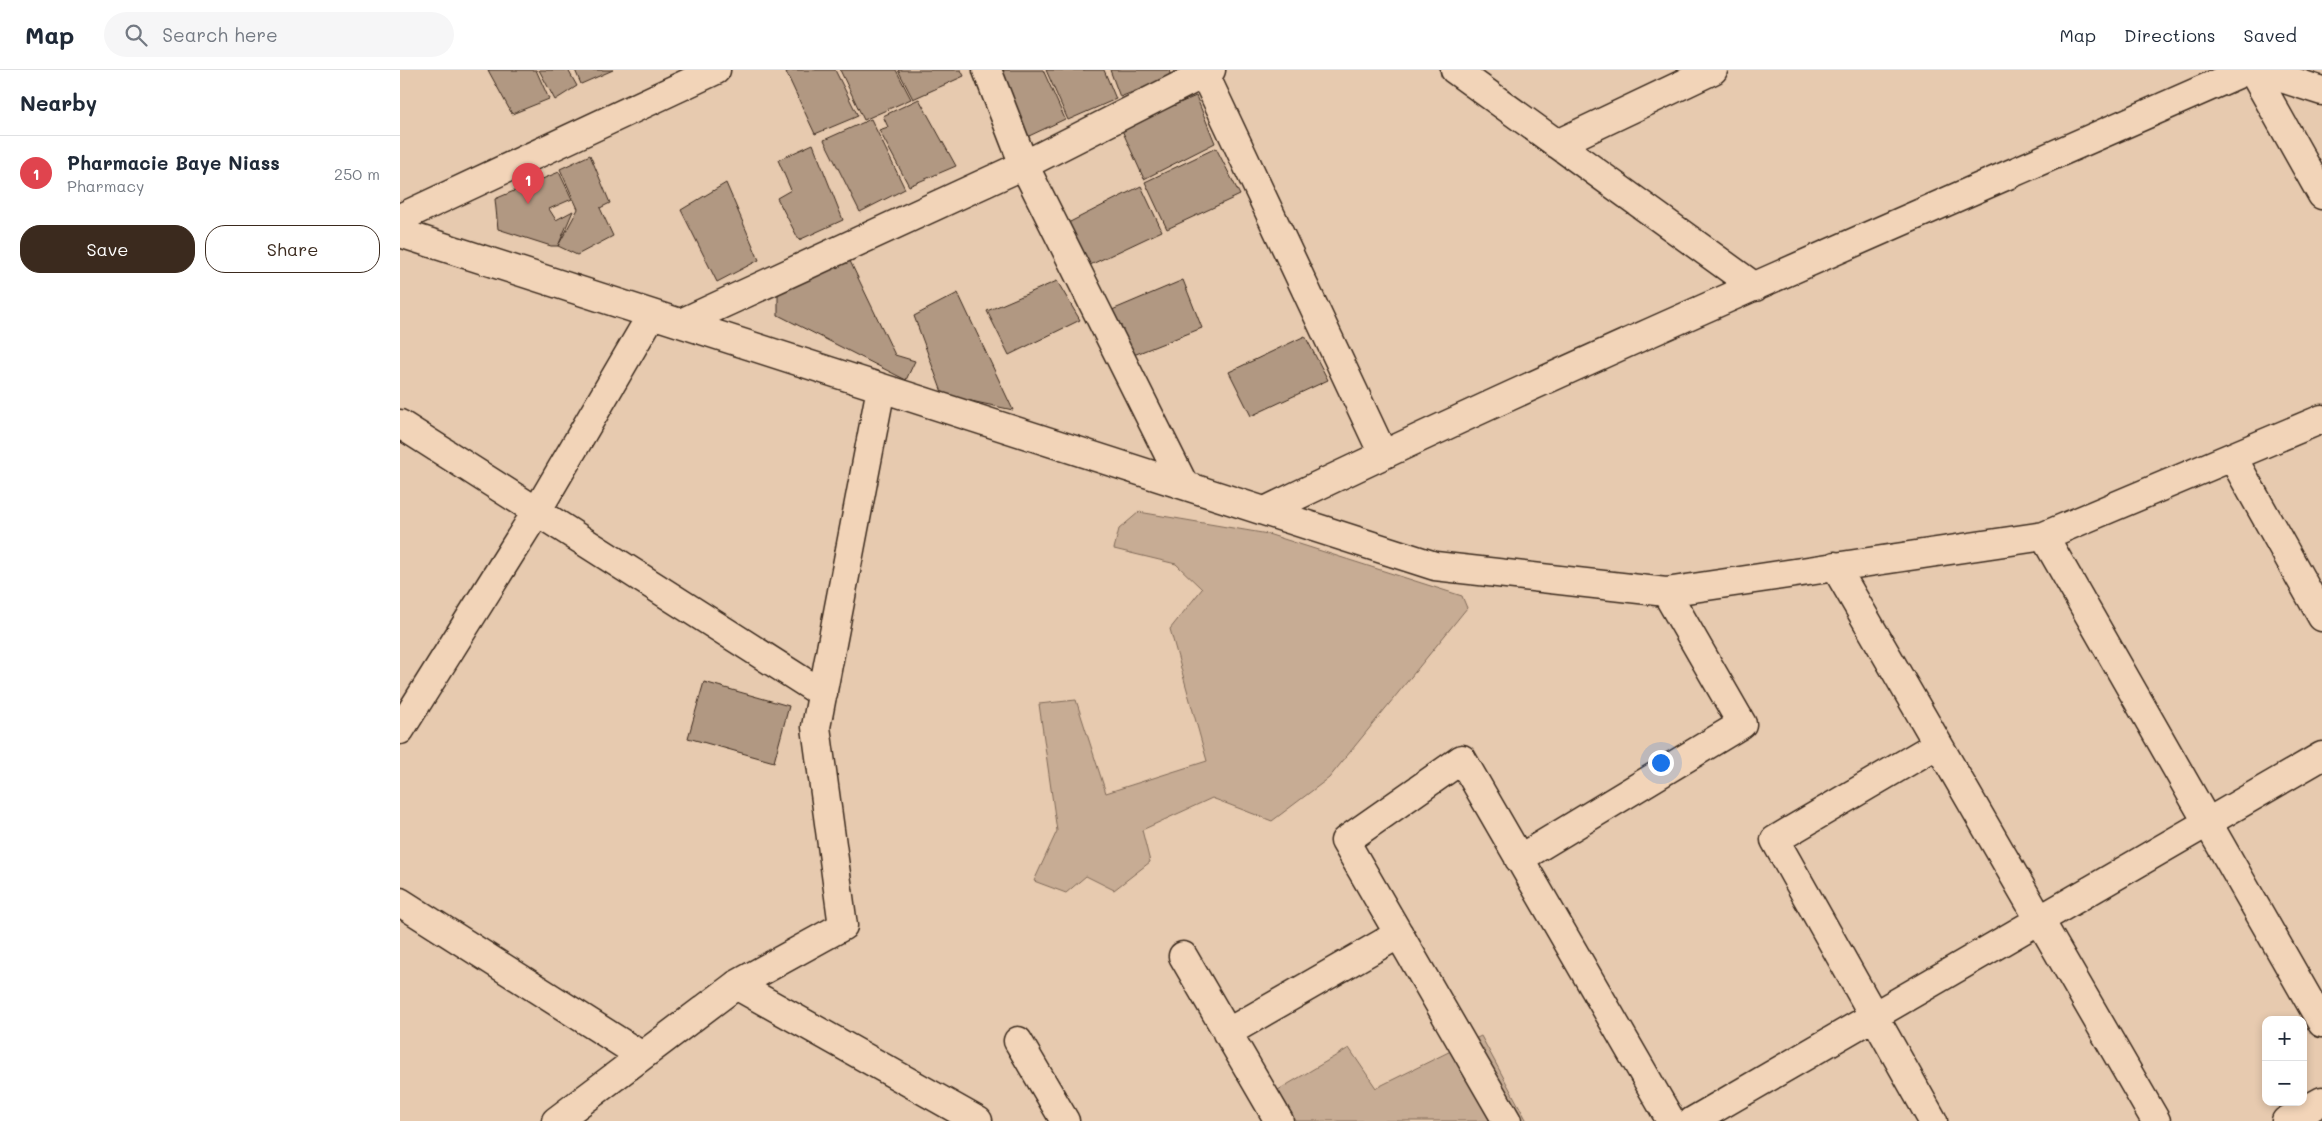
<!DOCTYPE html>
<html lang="en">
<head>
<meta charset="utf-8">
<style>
  :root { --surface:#fff; --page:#f6f6f7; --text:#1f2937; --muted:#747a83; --line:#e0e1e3; --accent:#3b2a1e }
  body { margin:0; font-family:Mali,sans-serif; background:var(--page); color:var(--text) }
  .controls { position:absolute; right:15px; bottom:15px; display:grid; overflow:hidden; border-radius:10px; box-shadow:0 2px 8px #0003 }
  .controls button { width:45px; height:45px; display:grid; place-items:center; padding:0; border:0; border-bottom:1px solid var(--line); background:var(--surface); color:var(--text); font:25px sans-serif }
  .you { position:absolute; left:1260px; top:692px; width:18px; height:18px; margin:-12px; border:4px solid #fff; border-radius:50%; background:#1a73e8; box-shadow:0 0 0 8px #1a73e833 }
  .badge { display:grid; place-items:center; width:32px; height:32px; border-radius:50%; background:var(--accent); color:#fff; font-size:16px; font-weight:700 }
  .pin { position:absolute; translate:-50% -41px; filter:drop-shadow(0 1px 2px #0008) }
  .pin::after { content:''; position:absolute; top:26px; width:18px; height:15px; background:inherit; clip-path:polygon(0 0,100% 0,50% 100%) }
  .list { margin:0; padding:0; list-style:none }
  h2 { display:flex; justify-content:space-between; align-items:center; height:65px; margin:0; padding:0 20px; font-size:21px }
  h2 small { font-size:16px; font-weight:400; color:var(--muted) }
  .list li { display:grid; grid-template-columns:32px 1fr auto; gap:15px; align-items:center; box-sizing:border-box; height:75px; padding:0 20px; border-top:1px solid var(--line) }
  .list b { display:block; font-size:19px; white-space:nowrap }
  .list p { margin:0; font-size:16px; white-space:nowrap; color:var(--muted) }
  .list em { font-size:16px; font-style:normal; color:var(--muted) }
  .actions { display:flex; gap:10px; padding:15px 20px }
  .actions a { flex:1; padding:11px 0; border:1px solid var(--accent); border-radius:20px; text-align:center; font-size:18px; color:var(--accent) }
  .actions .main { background:var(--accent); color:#fff }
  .icon { flex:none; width:28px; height:28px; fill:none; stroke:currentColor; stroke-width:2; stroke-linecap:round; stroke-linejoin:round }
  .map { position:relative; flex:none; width:1922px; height:1051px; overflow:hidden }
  header { display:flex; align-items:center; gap:30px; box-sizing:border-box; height:70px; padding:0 25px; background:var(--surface); border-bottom:1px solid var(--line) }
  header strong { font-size:24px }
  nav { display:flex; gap:28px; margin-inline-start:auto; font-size:18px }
  .search { width:350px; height:45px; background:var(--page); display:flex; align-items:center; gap:12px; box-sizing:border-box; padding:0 18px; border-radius:28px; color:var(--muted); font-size:19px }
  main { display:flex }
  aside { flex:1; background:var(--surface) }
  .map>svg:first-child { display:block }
  .green { fill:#c7ac94; stroke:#816b59 }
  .building { fill:#b19882; stroke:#3b2a1e }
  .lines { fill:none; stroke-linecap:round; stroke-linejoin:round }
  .minor-casing { stroke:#3b2a1e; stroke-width:31 }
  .minor { stroke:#f2d4b8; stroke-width:28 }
</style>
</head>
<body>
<header>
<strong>Map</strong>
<div class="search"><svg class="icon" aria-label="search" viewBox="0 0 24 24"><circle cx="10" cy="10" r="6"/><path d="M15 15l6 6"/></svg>Search here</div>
<nav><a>Map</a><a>Directions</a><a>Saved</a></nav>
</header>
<main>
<aside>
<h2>Nearby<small></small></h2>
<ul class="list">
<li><span class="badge" style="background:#e0444e">1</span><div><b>Pharmacie Baye Niass</b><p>Pharmacy</p></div><em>250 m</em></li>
</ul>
<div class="actions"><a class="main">Save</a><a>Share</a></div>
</aside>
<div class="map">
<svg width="1922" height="1051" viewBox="0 0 1922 1051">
  <rect width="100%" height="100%" fill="#e7caaf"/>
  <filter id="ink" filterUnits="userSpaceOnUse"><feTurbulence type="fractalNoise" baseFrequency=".02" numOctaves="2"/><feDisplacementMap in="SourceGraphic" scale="10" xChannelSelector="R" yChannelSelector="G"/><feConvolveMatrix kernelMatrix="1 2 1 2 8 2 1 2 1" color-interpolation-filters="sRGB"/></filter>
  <g filter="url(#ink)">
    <path class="green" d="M739 442 868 464 1062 526 1067 538 929 708 872 751 812 728 742 760 750 792 714 820 686 806 666 823 634 811 657 761 639 634 676 630 706 723 807 691 770 559 802 519 776 494 714 479 719 459Z
      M1081 966 1127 1051H896L878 1020 949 978 976 1018Z"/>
    <path class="building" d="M88 0H136L149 29 112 44Z
      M139 0H168L177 16 155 30Z
      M175 0H213L181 14Z
      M391 0H435L458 46 415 64 386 2Z
      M440 0H496L511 29 464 50Z
      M498 0H561L564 6 513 29Z
      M575 0H643L665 49 610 75Z
      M646 0H704L716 29 668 50Z
      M710 0H769L771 7 720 27Z
      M796 26 815 73 744 109 721 58Z
      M519 29 556 96 509 116 479 60 488 57 483 46Z
      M471 49 505 119 460 142 424 70Z
      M413 74 443 150 399 170 377 128 391 120 378 90Z
      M816 78 840 125 767 159 745 112Z
      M190 85 210 133 200 138 213 166 177 185 158 176 178 139 160 99Z
      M159 102 172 129 149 139 156 150 173 141 158 176H151L98 159 95 129Z
      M326 113 359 190 317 212 281 140Z
      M741 116 762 161 690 195 668 153Z
      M449 189 495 285 515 291 506 310 378 245V223Z
      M783 210 802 258 726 288 705 243Z
      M657 211 680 250 609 285 587 241Z
      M558 223 613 340 543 325 514 246Z
      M905 266 928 310 851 346 829 302Z
      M304 612 389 636 374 692 288 668Z"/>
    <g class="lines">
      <defs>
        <path id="minor" d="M587 0 624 95 784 415
          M1055 0 1355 217
          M1852 0 1922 125
          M1857 0 1922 21
          M804 3 983 384
          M1157 74 1313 0
          M0 148 316 0
          M0 163 1035 496 1266 522 1644 466 1922 349
          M281 253 624 95 811 0
          M0 354 423 624
          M1833 388 1922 547
          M865 441C1188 285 1519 145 1847 0
          M1644 466 1922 953
          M1435 496 1756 1051
          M0 660 137 441 252 244
          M1119 789 1342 654 1266 522
          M0 832 242 986
          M783 886 879 1051
          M336 915 578 1051
          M827 963 999 864
          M618 971 665 1051
          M156 1051 336 915 443 856 416 657 481 318
          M1107 1051 945 771 1062 689 1271 1051
          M1293 1051 1922 686
          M1533 1051 1375 770 1538 674
          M1886 1051 1922 1031"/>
      </defs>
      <use href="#minor" class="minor-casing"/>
      <use href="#minor" class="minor"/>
    </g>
  </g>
</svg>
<div class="controls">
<button>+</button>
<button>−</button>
</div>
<div class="you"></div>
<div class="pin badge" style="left:128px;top:134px;background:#e0444e">1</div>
</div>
</main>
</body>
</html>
